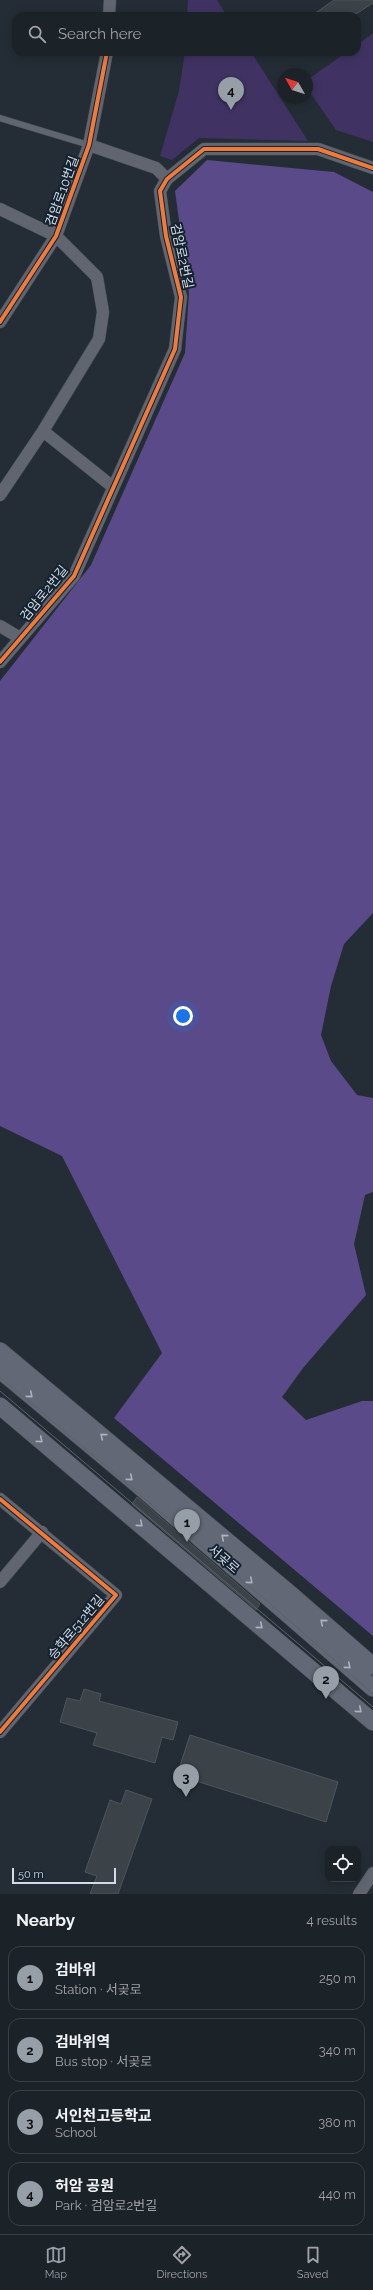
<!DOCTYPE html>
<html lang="en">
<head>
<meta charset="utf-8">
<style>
  :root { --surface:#1b2228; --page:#282f34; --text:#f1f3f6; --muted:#a0a4a8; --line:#393f45; --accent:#969fa8 }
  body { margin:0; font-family:Raleway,"Noto Sans KR",sans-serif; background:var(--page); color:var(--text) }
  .controls { position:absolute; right:12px; bottom:12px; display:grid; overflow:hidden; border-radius:8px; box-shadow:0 2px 10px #0003 }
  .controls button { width:36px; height:36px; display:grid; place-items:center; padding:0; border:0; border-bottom:1px solid var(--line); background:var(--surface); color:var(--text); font:20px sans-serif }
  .compass { position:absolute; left:277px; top:68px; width:36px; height:36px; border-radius:50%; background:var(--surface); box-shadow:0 2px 10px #0003; rotate:309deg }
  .scale { position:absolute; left:12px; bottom:10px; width:104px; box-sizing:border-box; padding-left:4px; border:2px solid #d3dce6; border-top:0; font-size:11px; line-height:14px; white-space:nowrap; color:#d3dce6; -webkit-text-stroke:3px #152331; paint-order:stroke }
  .you { position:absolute; left:183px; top:1016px; width:14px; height:14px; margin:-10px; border:3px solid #fff; border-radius:50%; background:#1a73e8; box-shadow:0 0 0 6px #1a73e833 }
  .badge { display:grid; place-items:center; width:26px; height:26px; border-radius:50%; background:var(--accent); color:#111; font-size:13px; font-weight:700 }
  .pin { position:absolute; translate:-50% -33px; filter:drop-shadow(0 1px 2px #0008) }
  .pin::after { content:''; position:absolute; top:21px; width:14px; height:12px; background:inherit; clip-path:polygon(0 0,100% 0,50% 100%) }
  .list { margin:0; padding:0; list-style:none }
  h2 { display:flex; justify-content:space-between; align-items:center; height:52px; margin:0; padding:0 16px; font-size:17px }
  h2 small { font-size:13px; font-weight:400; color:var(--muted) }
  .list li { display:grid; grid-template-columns:26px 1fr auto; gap:12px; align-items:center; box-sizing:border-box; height:64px; margin:0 8px 8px; padding:0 8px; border:1px solid var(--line); border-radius:12px }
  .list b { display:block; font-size:15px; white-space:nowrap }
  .list p { margin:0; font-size:13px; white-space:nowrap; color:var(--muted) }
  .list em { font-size:13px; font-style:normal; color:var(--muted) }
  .icon { flex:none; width:22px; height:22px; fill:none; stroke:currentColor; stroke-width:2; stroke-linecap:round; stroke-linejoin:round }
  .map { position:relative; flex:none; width:373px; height:1894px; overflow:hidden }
  .search { position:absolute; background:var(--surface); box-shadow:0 2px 10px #0003; left:12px; right:12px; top:12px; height:44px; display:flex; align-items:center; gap:10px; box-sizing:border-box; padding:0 14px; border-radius:12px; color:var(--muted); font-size:15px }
  .sheet { height:340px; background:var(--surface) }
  nav { display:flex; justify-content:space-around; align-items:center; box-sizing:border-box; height:56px; border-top:1px solid var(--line); background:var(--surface); font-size:11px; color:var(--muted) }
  nav a { display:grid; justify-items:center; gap:2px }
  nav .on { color:var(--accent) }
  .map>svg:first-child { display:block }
  .green { fill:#403363 }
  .forest { fill:#5a4a8a }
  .building { fill:#3b4349; stroke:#4c555b }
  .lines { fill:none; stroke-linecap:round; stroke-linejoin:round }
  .service-casing { stroke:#424950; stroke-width:7 }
  .minor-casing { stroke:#424950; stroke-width:13 }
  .secondary-casing { stroke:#424950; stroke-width:18 }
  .service { stroke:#606570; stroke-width:6 }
  .minor { stroke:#606570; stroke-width:12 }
  .secondary { stroke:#626875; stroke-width:17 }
  .tram { stroke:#5b636b; stroke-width:1 }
  .cycleway-casing { stroke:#152331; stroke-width:6 }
  .cycleway { stroke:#f17a3a; stroke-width:4 }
  .oneway { stroke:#abb3be }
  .labels { text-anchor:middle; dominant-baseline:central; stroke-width:4; stroke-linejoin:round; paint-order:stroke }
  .street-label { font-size:13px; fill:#d3dce6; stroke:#152331 }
</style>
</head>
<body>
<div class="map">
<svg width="373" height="1894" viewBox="0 0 373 1894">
  <rect width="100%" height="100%" fill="#242d35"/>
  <path class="green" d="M188 0H217L227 16H187Z
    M373 33V142L336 130 307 88V80L347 52H357V45Z
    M185 52H251L308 141 199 138 172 160 160 156 179 91Z"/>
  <path class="forest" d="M207 160 334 172 373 192V913L344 944 331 986 321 1035 331 1061 357 1095 373 1098V1192L365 1195 354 1244 366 1295 303 1368 282 1397 306 1420 362 1401H373V1636L114 1418 162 1353 62 1156 0 1126V681L91 565 185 353 189 293 175 191Z"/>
  <path class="building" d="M334 0H373V3L353 16H311Z
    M137 1497 260 1604 256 1610 132 1504Z
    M84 1689 101 1694 99 1701 178 1722 173 1740 162 1737 155 1763 93 1745 97 1733 60 1722 67 1698 80 1701Z
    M190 1735 338 1782 326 1822 177 1775Z
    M126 1790 152 1799 118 1894H90L97 1876 85 1872 110 1800 121 1804Z"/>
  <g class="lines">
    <defs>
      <path id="service" d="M0 118 89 145"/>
      <path id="minor" d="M109 16 110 0
        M89 145 156 168 167 179
        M0 209 56 236 97 277 103 312 99 339 43 431 0 495
        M0 322 56 236 89 145 107 52
        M43 431 113 487
        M0 626 20 638
        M0 662 74 576 175 349 181 297 166 236 160 191 167 179 204 149H318L373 168
        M0 1499 116 1595 0 1732
        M0 1582 42 1532
        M359 1894 373 1873"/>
      <path id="secondary" d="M0 1351 289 1593 373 1666
        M0 1370 137 1484 373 1688
        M0 1406 373 1722"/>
    </defs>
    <use href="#service" class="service-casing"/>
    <use href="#minor" class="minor-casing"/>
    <use href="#secondary" class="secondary-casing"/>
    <use href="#service" class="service"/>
    <use href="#minor" class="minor"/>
    <use href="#secondary" class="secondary"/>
    <path class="tram" d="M0 1377 268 1602 373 1694
      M0 1391 373 1707"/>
    <defs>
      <path id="cycleway" d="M0 322 56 236 89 145 107 52
        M0 662 74 576 175 349 181 297 166 236 160 191 167 179 204 149H318L373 168
        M0 1499 116 1595 0 1732"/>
    </defs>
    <use href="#cycleway" class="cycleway-casing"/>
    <use href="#cycleway" class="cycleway"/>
  </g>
  <defs><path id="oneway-chevron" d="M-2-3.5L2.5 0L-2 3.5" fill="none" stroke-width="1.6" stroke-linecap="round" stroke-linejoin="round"/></defs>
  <g class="oneway">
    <use href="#oneway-chevron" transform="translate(30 1395) rotate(40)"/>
    <use href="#oneway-chevron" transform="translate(103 1436) rotate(-140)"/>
    <use href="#oneway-chevron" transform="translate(40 1440) rotate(40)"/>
    <use href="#oneway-chevron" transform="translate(130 1478) rotate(40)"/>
    <use href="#oneway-chevron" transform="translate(140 1524) rotate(40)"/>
    <use href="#oneway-chevron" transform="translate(224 1537) rotate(-140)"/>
    <use href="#oneway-chevron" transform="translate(250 1581) rotate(41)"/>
    <use href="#oneway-chevron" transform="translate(323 1622) rotate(-139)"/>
    <use href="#oneway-chevron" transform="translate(260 1626) rotate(40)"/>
    <use href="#oneway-chevron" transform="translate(348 1666) rotate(40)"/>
    <use href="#oneway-chevron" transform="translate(359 1710) rotate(40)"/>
  </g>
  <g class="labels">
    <g class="street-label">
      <text transform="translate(62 191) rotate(-70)">검암로10번길</text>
      <text transform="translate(182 256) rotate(78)">검암로2번길</text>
      <text transform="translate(44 593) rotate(-51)">검암로2번길</text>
      <text transform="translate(224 1559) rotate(41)">서곶로</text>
      <text transform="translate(76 1627) rotate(-50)">승학로512번길</text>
    </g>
  </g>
</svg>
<div class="controls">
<button><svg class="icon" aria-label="locate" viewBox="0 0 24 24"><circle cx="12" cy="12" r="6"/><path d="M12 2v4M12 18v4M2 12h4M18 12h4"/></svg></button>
</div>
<svg class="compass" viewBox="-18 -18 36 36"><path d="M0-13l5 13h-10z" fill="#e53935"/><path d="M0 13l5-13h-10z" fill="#a0a4a8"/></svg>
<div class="scale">50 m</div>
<div class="you"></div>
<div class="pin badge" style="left:187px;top:1542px">1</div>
<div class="pin badge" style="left:326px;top:1699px">2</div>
<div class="pin badge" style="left:186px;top:1797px">3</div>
<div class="pin badge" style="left:231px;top:110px">4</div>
<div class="search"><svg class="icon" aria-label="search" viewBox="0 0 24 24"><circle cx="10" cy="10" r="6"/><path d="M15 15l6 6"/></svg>Search here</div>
</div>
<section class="sheet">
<h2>Nearby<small>4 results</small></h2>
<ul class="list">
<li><span class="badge">1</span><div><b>검바위</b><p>Station · 서곶로</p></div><em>250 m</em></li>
<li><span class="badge">2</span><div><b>검바위역</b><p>Bus stop · 서곶로</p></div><em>340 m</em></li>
<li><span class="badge">3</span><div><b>서인천고등학교</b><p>School</p></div><em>380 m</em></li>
<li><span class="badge">4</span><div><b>허암 공원</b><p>Park · 검암로2번길</p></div><em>440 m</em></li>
</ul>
</section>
<nav>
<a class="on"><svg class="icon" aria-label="map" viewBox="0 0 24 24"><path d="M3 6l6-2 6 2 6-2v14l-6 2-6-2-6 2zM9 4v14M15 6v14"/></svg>Map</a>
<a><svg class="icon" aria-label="directions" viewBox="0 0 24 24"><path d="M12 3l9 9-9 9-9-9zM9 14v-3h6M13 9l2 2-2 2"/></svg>Directions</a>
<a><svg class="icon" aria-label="saved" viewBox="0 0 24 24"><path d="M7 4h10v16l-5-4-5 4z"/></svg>Saved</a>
</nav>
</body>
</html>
